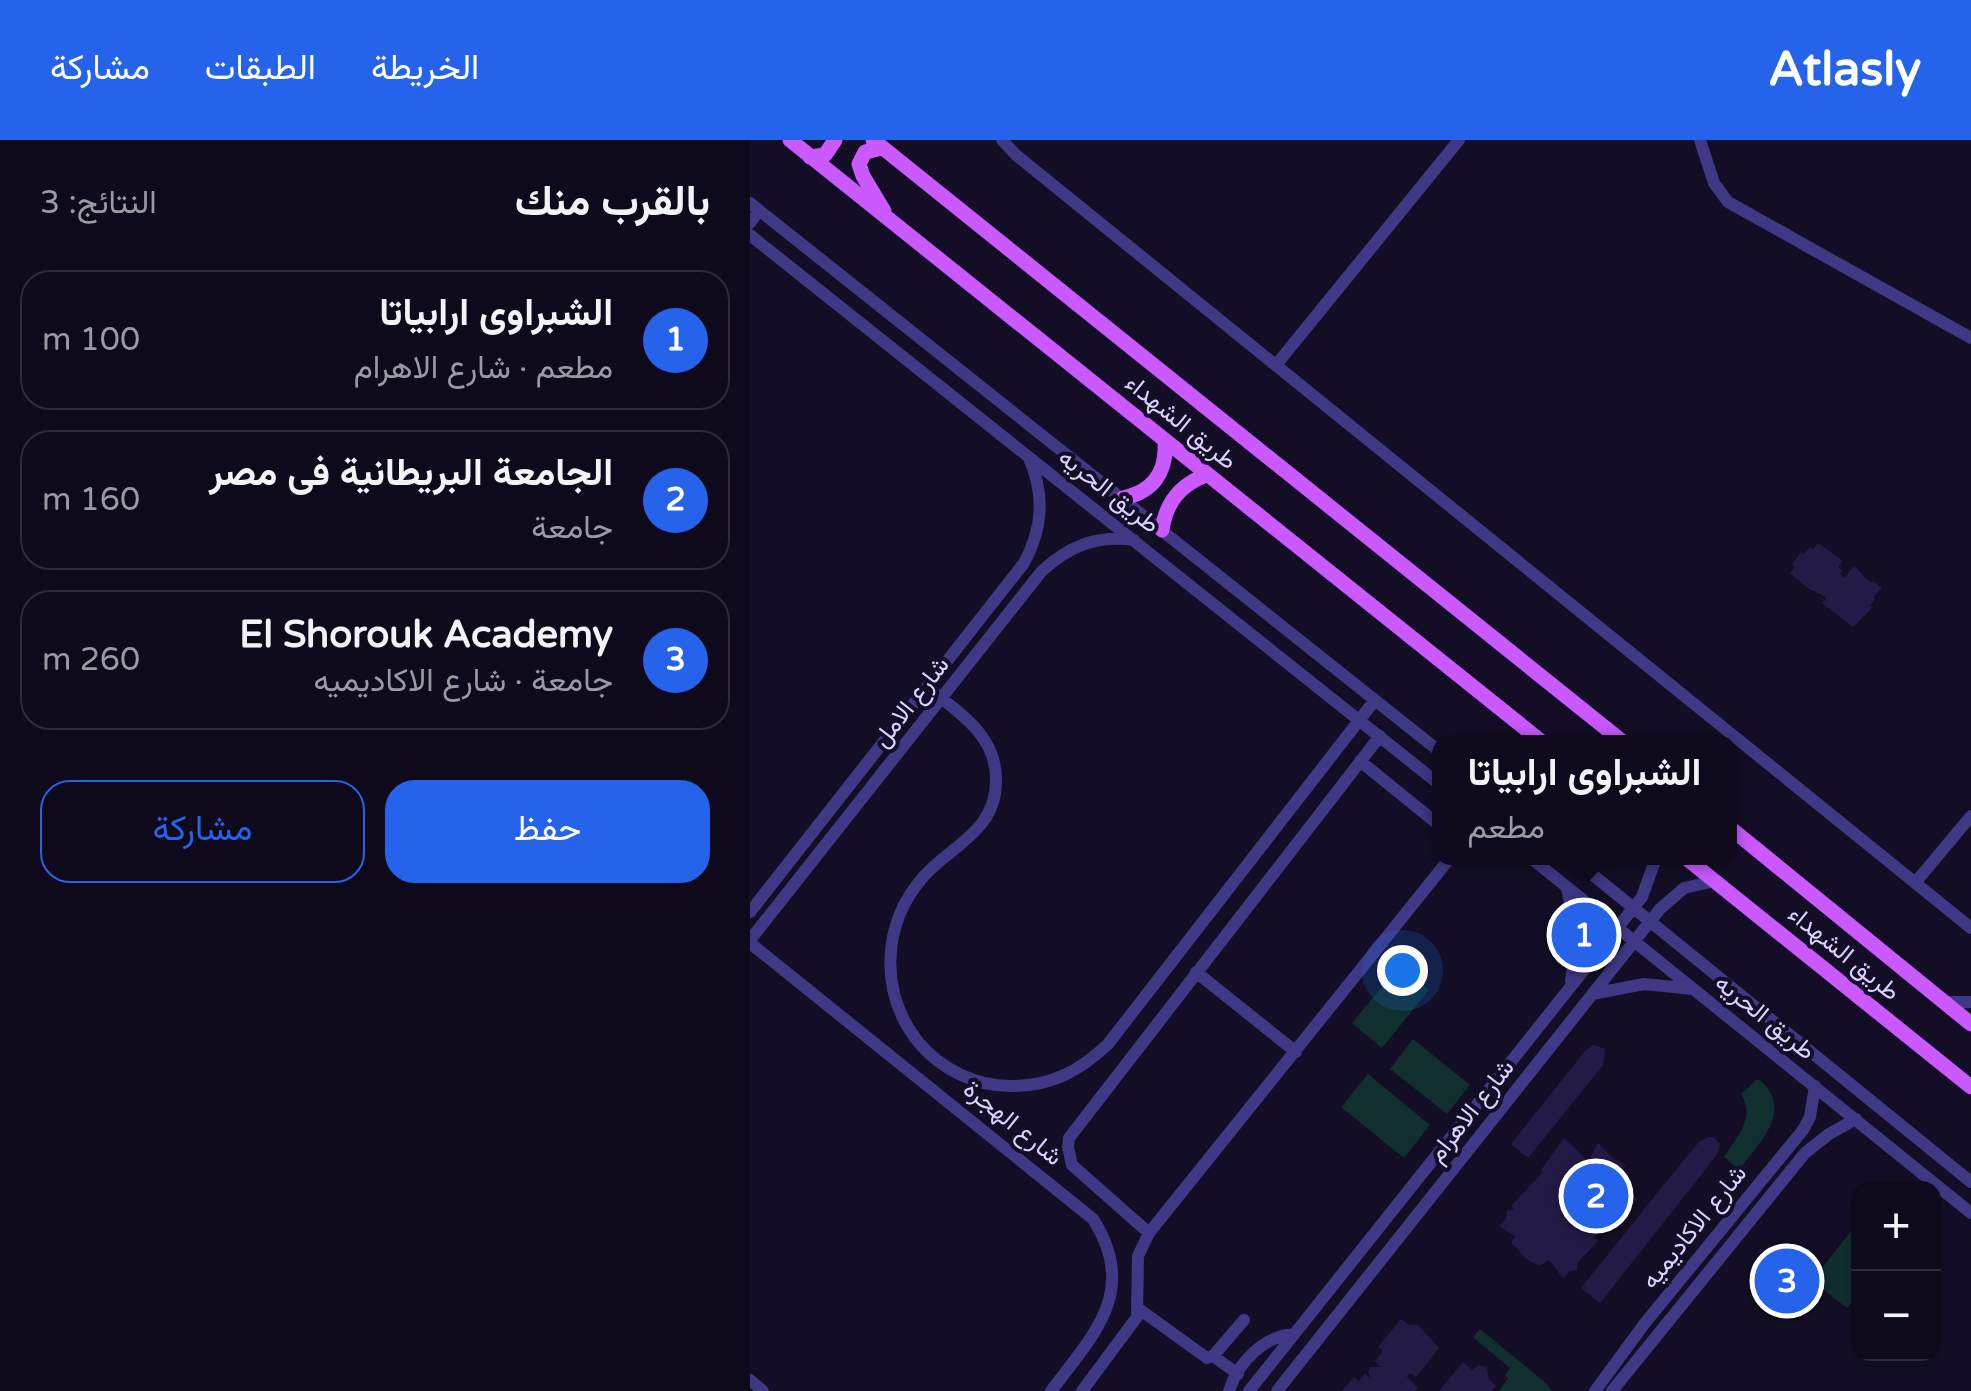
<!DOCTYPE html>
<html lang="ar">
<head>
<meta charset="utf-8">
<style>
  :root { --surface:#0e0a1c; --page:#171325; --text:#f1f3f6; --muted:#9b9aa3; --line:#2e2b3b; --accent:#2563eb }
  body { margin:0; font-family:"Varela Round",Vazirmatn,sans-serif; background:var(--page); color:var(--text); direction:rtl }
  .controls { position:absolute; right:30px; bottom:30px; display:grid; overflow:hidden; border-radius:20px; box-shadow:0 5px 15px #0003 }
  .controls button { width:90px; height:90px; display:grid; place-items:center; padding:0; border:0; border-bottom:2px solid var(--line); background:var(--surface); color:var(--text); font:50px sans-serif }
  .you { position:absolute; left:652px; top:830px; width:35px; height:35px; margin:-25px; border:8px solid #fff; border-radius:50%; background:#1a73e8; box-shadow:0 0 0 15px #1a73e833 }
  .badge { display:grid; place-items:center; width:65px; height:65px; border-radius:50%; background:var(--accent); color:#fff; font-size:32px; font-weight:700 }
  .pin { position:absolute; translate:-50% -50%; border:5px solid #fff; box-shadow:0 2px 10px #0006 }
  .popup { position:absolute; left:682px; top:595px; width:305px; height:130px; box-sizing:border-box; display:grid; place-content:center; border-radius:20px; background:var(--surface); filter:drop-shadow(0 2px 8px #0005); font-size:32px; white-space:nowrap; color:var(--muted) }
  .popup b { font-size:38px; color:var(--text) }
  .popup::after { content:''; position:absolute; left:50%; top:100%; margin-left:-20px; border:20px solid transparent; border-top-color:var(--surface) }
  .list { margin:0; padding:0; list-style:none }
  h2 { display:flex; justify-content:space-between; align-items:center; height:130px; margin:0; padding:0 40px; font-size:42px }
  h2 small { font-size:32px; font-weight:400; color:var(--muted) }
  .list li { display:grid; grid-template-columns:65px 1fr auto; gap:30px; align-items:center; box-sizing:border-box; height:140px; margin:0 20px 20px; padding:0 20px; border:2px solid var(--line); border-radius:30px }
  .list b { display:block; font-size:38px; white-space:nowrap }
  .list p { margin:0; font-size:32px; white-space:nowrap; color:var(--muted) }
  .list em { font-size:32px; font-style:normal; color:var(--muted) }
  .actions { display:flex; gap:20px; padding:30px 40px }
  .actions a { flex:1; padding:22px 0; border:2px solid var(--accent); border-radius:30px; text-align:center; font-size:35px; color:var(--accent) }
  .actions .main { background:var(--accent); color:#fff }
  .map { position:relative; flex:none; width:1221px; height:1251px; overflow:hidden; direction:ltr }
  header { display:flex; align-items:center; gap:60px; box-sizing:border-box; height:140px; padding:0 50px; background:var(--accent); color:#fff }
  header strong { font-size:48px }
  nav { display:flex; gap:55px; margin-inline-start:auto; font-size:35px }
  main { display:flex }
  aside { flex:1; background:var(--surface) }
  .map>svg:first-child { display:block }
  .green { fill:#112f2f }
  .building { fill:#251a46 }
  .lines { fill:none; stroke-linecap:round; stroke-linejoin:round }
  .minor { stroke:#3f3885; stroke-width:12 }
  .major { stroke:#ca59ff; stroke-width:15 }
  .labels { text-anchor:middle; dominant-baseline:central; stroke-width:8; stroke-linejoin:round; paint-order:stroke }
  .street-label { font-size:25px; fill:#dad2ff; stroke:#130e25 }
</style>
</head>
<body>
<header>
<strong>Atlasly</strong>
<nav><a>الخريطة</a><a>الطبقات</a><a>مشاركة</a></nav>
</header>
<main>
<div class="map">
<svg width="1221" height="1251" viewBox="0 0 1221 1251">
  <rect width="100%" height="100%" fill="#130e25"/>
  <path class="green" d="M649 826 679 850 632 908 602 883Z
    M663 899 720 945 697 974 640 929Z
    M618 934 680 985 654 1018 591 967Z
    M1006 940H1010C1044 971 1010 1002 989 1030L974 1017C987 997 1006 978 991 954Z
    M1108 1082V1154L1097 1168 1062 1141Z
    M730 1189 796 1243 802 1251H749L758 1238 755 1235 760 1228 723 1197Z"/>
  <path class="building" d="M1068 403 1093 421 1088 427 1093 431 1090 434 1094 438 1104 426 1121 443 1123 441 1132 448 1123 457 1125 459 1120 466 1123 467 1103 487 1072 463 1076 458 1073 455 1059 449 1040 433 1045 427 1042 425 1051 412 1054 414 1060 407 1063 409Z
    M843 905 855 909 853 925 778 1018 761 1004 835 911Z
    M958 997H964L970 1004 966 1016 850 1163 831 1148 924 1032 949 1002Z
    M814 998 838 1021 848 1003 865 1020 870 1021 876 1026 860 1039 888 1059 857 1084 844 1098 848 1101 827 1123V1130L820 1131 813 1138 799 1120 789 1126 776 1119 761 1102 766 1097 749 1086 757 1078V1071L764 1069 761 1066 793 1032 791 1030Z
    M651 1179 659 1185H668L689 1208 666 1237 660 1233 657 1237 668 1248 665 1251H592L604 1237 609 1241 615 1233 620 1238 618 1231 620 1227H631L625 1221 633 1211 628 1207Z
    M713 1222 722 1230 729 1225 737 1227 739 1239 746 1246 742 1251H689Z"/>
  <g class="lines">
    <path class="minor" d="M252 0 266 15 1221 788
      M950 0 964 43 978 62 1221 198
      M0 63 689 611
      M0 83 9 71
      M0 95 689 644
      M526 225 709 0
      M177 547C209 573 247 595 246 641 246 690 204 704 175 735 132 782 128 852 169 903 192 930 227 947 263 946 302 946 331 930 358 904L625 560
      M610 621 689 685
      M781 718 1221 1073
      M822 718 1221 1042
      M1165 743 1221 676
      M817 748 827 796 821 841
      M0 772 274 423C293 388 295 355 279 318
      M0 800 291 432C318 406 347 395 384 400
      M0 803 343 1079C389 1151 344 1194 301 1251
      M446 832 546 912
      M842 854 894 844 943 849
      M1194 862H1221
      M399 1093 322 1025 318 1007 319 998 630 596
      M389 1169 457 1218 463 1216 494 1180
      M463 1216 488 1234
      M0 1240 13 1251
      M332 1251 387 1177 388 1116 399 1093 700 718
      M479 1251C488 1222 514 1196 544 1194
      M499 1251 892 757 906 718
      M527 1251 910 769 934 748 965 741
      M845 1251 895 1183 1053 990 1060 977 1065 946
      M862 1251 1055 1013 1079 994 1106 979"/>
    <path class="major" d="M40 0 792 602
      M123 0 873 602
      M132 8 115 12 109 24 113 36 134 71
      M60 17 75 15 85 0
      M373 358C403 352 417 332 415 302
      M412 390C416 362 430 345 456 335
      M979 687 1221 884
      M936 718 1221 947"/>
  </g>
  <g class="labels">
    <g class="street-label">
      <text transform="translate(431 282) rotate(39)">طريق الشهداء</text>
      <text transform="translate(359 351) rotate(38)">طريق الحريه</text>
      <text transform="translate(161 562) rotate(-52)">شارع الامل</text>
      <text transform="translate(1094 813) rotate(39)">طريق الشهداء</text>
      <text transform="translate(1015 877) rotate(39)">طريق الحريه</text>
      <text transform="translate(721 971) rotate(-52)">شارع الاهرام</text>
      <text transform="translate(263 983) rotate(39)">شارع الهجرة</text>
      <text transform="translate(944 1087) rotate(-51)">شارع الاكاديميه</text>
    </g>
  </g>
</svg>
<div class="controls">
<button>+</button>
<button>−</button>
</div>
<div class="you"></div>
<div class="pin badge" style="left:834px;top:795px">1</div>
<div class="popup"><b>الشبراوى ارابياتا</b>مطعم</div>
<div class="pin badge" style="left:846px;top:1056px">2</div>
<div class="pin badge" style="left:1037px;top:1141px">3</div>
</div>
<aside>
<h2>بالقرب منك<small>النتائج: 3</small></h2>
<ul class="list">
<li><span class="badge">1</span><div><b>الشبراوى ارابياتا</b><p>مطعم · شارع الاهرام</p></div><em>100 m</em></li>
<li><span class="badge">2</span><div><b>الجامعة البريطانية فى مصر</b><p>جامعة</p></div><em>160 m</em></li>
<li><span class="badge">3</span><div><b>El Shorouk Academy</b><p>جامعة · شارع الاكاديميه</p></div><em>260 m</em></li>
</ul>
<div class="actions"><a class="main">حفظ</a><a>مشاركة</a></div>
</aside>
</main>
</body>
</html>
